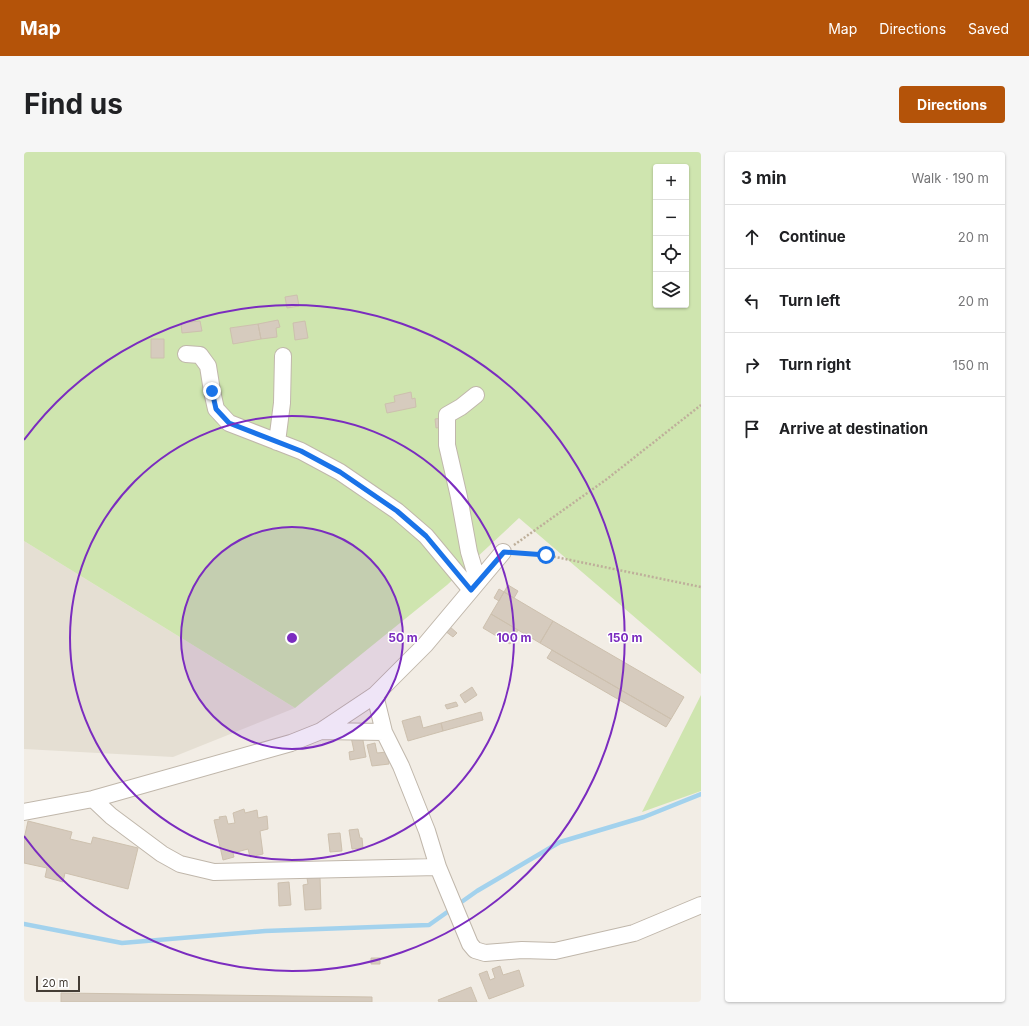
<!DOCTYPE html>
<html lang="en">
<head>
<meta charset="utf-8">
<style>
  :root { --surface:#fff; --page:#f6f6f6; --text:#202124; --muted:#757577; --line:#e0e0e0; --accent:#b45309 }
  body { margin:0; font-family:Inter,sans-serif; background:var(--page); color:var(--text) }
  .controls { position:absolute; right:12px; top:12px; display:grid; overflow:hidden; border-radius:4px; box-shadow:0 1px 3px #0004 }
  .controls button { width:36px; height:36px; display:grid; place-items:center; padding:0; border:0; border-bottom:1px solid var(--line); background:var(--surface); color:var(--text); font:20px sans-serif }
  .scale { position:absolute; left:12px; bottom:10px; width:44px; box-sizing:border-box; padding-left:4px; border:2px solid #443d35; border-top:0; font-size:11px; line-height:14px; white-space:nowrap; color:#443d35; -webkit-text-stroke:3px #fff; paint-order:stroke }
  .stop { position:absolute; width:12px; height:12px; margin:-9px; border:3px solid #1a73e8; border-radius:50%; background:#fff }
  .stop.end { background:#1a73e8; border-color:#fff; box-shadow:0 1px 4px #0008 }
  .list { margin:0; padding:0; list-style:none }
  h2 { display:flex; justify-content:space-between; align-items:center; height:52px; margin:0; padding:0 16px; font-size:17px }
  h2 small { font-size:13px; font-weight:400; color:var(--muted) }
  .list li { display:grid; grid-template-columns:26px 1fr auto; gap:12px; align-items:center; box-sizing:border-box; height:64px; padding:0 16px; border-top:1px solid var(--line) }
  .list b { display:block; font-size:15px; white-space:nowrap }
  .list em { font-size:13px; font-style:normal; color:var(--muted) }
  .icon { flex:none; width:22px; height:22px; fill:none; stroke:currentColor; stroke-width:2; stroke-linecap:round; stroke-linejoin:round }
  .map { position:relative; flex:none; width:677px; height:850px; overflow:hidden; border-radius:4px }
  header { display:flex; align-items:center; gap:24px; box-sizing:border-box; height:56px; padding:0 20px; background:var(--accent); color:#fff }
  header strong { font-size:19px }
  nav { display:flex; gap:22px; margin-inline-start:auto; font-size:14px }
  .intro { display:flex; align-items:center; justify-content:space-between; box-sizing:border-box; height:96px; padding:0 24px }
  h1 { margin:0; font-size:28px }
  .button { padding:10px 18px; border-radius:4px; background:var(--accent); color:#fff; font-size:14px; font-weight:700 }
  main { display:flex; gap:24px; padding:0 24px }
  aside { flex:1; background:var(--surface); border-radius:4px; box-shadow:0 1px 3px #0004 }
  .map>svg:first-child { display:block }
  .residential { fill:#e5dfd3 }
  .green { fill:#cfe5af; fill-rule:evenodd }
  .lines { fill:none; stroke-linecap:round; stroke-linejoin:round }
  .stream { stroke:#a3d2ed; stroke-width:4.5 }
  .building { fill:#d6cbbe; stroke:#cdc0ae }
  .street-casing { stroke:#c0b7ab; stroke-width:18 }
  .path { stroke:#beaf9a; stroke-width:2.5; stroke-dasharray:2 2; stroke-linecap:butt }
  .street { stroke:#fff; stroke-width:16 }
  .route { stroke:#1a73e8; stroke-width:5 }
  .ring { fill:none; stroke:#7b2cbf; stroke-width:2 }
  .centre { fill:#7b2cbf; stroke:#fff; stroke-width:2 }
  .ring-label { font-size:12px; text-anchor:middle; font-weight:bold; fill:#7b2cbf; stroke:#fff; stroke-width:3; stroke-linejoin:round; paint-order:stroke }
</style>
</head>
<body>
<header>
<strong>Map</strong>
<nav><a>Map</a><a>Directions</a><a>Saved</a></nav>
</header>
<div class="intro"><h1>Find us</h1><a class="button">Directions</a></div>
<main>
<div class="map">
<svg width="677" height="850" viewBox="0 0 677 850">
  <rect width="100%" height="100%" fill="#f2ede5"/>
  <path class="residential" d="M0 389 271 556 149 605 0 597Z"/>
  <path class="green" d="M0 0H677V522L495 366 423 433 271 556 0 389ZM632 15H662V153H632Z
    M677 543V639L618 660Z"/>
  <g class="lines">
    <path class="stream" d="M0 772 98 791 241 779 405 773 453 739 536 690 620 665 677 642"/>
  </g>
  <path class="building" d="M273 143 275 154 263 156 261 145Z
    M254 168 256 175 252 176 253 185 237 187 234 172Z
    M176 169 178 179 158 181 157 171Z
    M281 169 284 186 271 188 269 171Z
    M234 172 237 187 209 192 206 176Z
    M127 187H140V206H127Z
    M387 240 388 247 391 246 392 255 363 261 361 252 371 250 370 244Z
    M418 266 419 275 412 276 411 267Z
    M484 433 494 439 490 446 480 440Z
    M475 437 480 440 475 449 470 446Z
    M480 440 529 469 516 491 467 462Z
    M467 462 494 478 486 492 459 476Z
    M529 469 660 545 647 567 516 491Z
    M425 474 433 481 429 485 421 479Z
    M528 498 647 567 642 575 523 506Z
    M448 535 453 543 441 551 436 543Z
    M432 550 434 554 423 557 421 553Z
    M457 560 459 568 419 579 417 571Z
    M396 564 399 576 417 571 419 579 384 589 378 569Z
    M338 583 342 605 326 608 325 600 330 599 327 585Z
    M351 591 353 601 363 600 365 612 348 614 343 593Z
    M220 657 221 661 233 658 234 666 243 664 244 677 236 679 239 702 226 705 224 697 209 701 210 705 199 708 190 668 196 667 195 665 202 664 204 672 211 671 209 661Z
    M4 669 48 680 46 687 67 692 69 685 114 696 104 737 41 721 39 730 21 725 23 716 0 711V687Z
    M334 677 336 686H338L339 696 328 697 325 678Z
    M316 681 318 699 306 700 304 682Z
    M296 725 297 757 281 758 279 733 284 732 283 726Z
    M265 730 267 753 255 754 254 731Z
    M347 806H356V812H347Z
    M476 814 479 823 495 818 500 834 465 847 455 822 463 819 466 828 471 826 468 817Z
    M447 835 453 850H415L414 848Z
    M37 841 348 845V850H37Z"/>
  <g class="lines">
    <defs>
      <path id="street" d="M162 202 176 203 184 214 188 239 192 257 205 271 277 299 316 320 373 359 402 384 447 438
        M452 243 437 255 423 263V293L435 345 445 400 454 430
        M253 290 258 251 259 204
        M297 579 360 580
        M69 647 87 664 138 702 156 712 190 720 414 715 403 679 377 614 360 580 351 543
        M0 660 69 647 267 591 297 579 351 543 401 493 479 400
        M414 715 446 792 451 798 461 801 498 798 531 799 610 781 677 753"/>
    </defs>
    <use href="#street" class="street-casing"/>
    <path class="path" d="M490 393 583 327 677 253
      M494 401 522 403 677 435"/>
    <use href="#street" class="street"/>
  </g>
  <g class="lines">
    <path class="route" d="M188 239 192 257 205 271 277 299 316 320 373 359 402 384 447 438 480 400 522 403"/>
  </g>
  <circle cx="268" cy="486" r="111" fill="#7b2cbf" fill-opacity=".12"/>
  <g class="ring">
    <circle cx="268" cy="486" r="111"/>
    <circle cx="268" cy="486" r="222"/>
    <path d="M0 288A333 333 0 1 1 0 684"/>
  </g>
  <circle cx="268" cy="486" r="6" class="centre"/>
  <g class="ring-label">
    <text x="379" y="490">50 m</text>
    <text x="490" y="490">100 m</text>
    <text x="601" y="490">150 m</text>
  </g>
</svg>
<div class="controls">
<button>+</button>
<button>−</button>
<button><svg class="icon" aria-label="locate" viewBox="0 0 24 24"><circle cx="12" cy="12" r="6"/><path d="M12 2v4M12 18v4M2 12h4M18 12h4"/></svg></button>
<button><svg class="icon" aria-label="layers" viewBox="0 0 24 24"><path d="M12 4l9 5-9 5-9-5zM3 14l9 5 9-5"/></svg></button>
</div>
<div class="scale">20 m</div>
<div class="stop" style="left:522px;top:403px"></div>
<div class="stop end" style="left:188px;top:239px"></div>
</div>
<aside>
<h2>3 min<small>Walk · 190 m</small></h2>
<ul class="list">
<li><svg class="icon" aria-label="ahead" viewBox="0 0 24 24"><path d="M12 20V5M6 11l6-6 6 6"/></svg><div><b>Continue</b></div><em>20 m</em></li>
<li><svg class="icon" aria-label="left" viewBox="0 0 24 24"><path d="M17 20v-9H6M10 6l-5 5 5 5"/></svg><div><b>Turn left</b></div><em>20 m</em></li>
<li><svg class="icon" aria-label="right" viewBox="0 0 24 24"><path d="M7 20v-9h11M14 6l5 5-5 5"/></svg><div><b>Turn right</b></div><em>150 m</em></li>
<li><svg class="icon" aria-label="arrive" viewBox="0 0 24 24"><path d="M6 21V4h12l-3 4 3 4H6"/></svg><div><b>Arrive at destination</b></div></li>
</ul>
</aside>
</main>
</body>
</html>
